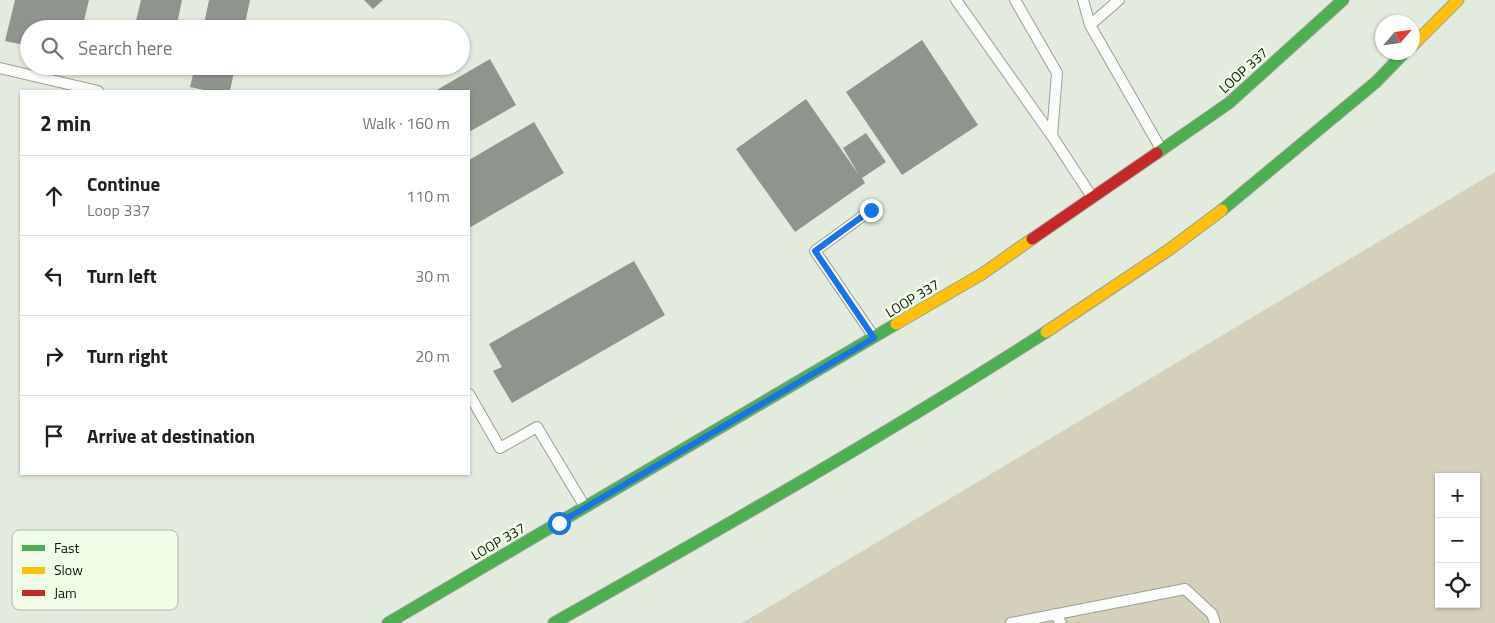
<!DOCTYPE html>
<html lang="en">
<head>
<meta charset="utf-8">
<style>
  :root { --surface:#fff; --page:#f2f2f2; --text:#202124; --muted:#757577; --line:#e0e0e0 }
  body { margin:0; font-family:"Titillium Web",sans-serif; background:var(--page); color:var(--text) }
  .controls { position:absolute; right:15px; bottom:15px; display:grid; overflow:hidden; border-radius:0px; box-shadow:0 1px 4px #0004 }
  .controls button { width:45px; height:45px; display:grid; place-items:center; padding:0; border:0; border-bottom:1px solid var(--line); background:var(--surface); color:var(--text); font:25px sans-serif }
  .compass { position:absolute; left:1375px; top:15px; width:45px; height:45px; border-radius:50%; background:var(--surface); box-shadow:0 1px 4px #0004; rotate:62deg }
  .stop { position:absolute; width:15px; height:15px; margin:-11px; border:4px solid #1a73e8; border-radius:50%; background:#fff }
  .stop.end { background:#1a73e8; border-color:#fff; box-shadow:0 1px 5px #0008 }
  .list { margin:0; padding:0; list-style:none }
  h2 { display:flex; justify-content:space-between; align-items:center; height:65px; margin:0; padding:0 20px; font-size:21px }
  h2 small { font-size:16px; font-weight:400; color:var(--muted) }
  .list li { display:grid; grid-template-columns:32px 1fr auto; gap:15px; align-items:center; box-sizing:border-box; height:80px; padding:0 20px; border-top:1px solid var(--line) }
  .list b { display:block; font-size:19px; white-space:nowrap }
  .list p { margin:0; font-size:16px; white-space:nowrap; color:var(--muted) }
  .list em { font-size:16px; font-style:normal; color:var(--muted) }
  .icon { flex:none; width:28px; height:28px; fill:none; stroke:currentColor; stroke-width:2; stroke-linecap:round; stroke-linejoin:round }
  .map { position:relative; flex:none; width:1495px; height:623px; overflow:hidden }
  .search { position:absolute; background:var(--surface); box-shadow:0 1px 4px #0004; left:20px; top:20px; width:450px; height:55px; display:flex; align-items:center; gap:12px; box-sizing:border-box; padding:0 18px; border-radius:28px; color:var(--muted); font-size:19px }
  .panel { position:absolute; background:var(--surface); box-shadow:0 1px 4px #0004; left:20px; top:90px; width:450px; height:385px; border-radius:0px }
  .map>svg:first-child { display:block }
  .green { fill:#d4d0bc; fill-rule:evenodd }
  .building { fill:#8d958d }
  .lines { fill:none; stroke-linecap:round; stroke-linejoin:round }
  .lane-casing { stroke:#99a096; stroke-width:12 }
  .fast-casing { stroke:#99a096; stroke-width:13 }
  .slow-casing { stroke:#99a096; stroke-width:13 }
  .jam-casing { stroke:#99a096; stroke-width:13 }
  .lane { stroke:#fbfcfa; stroke-width:10 }
  .fast { stroke:#4caf50; stroke-width:11 }
  .slow { stroke:#ffc107; stroke-width:11 }
  .jam { stroke:#c62828; stroke-width:11 }
  .route { stroke:#1a73e8; stroke-width:6 }
  .labels { text-anchor:middle; dominant-baseline:central; stroke-width:5; stroke-linejoin:round; paint-order:stroke }
  .street-label { font-size:14px; fill:#11160e; stroke:#f0fee7 }
  .key { fill:#f0fee7; stroke:#adb8a6; stroke-width:1 }
  .key-label { font-size:14px; fill:#11160e }
</style>
</head>
<body>
<div class="map">
<svg width="1495" height="623" viewBox="0 0 1495 623">
  <rect width="100%" height="100%" fill="#e3ebde"/>
  <path class="green" d="M1495 172V623H742L779 601ZM1439 477H1476V604H1439Z"/>
  <path class="building" d="M15 0H89L82 29H29V46L5 41Z
    M141 0H182L176 29H150L135 25Z
    M209 0H250L244 29H203Z
    M364 0H383L373 9Z
    M922 40 978 125 902 175 846 92Z
    M490 59 516 105 469 132V91H435Z
    M145 66H167L165 73 145 68Z
    M195 66H235L230 91H209L190 87Z
    M806 99 859 175 843 148 866 133 886 162 862 178 865 183 795 232 736 149Z
    M534 122 564 173 469 228V160Z
    M634 261 665 315 512 403 493 371 502 367 489 344Z"/>
  <g class="lines">
    <defs>
      <path id="lane" d="M956 0 1052 136 1092 197
        M1015 0 1057 73 1052 136
        M1083 0 1090 25 1161 149
        M1090 25 1119 0
        M0 68 98 91
        M871 210 815 251 874 337
        M469 394 500 448 537 427 585 507
        M1055 614 1061 623
        M1011 623 1185 589 1212 614 1215 623"/>
      <path id="fast" d="M1157 153 1229 103 1343 0
        M1222 210 1376 82 1405 52
        M388 623 896 324
        M554 623C720 529 886 435 1046 332"/>
      <path id="slow" d="M1412 46 1458 0
        M896 324 982 274 1032 239
        M1046 332 1170 249 1222 210"/>
      <path id="jam" d="M1032 239 1157 153"/>
    </defs>
    <use href="#lane" class="lane-casing"/>
    <use href="#fast" class="fast-casing"/>
    <use href="#slow" class="slow-casing"/>
    <use href="#jam" class="jam-casing"/>
    <use href="#lane" class="lane"/>
    <use href="#fast" class="fast"/>
    <use href="#slow" class="slow"/>
    <use href="#jam" class="jam"/>
  </g>
  <g class="lines">
    <path class="route" d="M559 523 874 338 815 251 871 210"/>
  </g>
  <g class="labels">
    <g class="street-label">
      <text transform="translate(1243 70) rotate(-42)">LOOP 337</text>
      <text transform="translate(912 298) rotate(-31)">LOOP 337</text>
      <text transform="translate(498 541) rotate(-30)">LOOP 337</text>
    </g>
  </g>
  <rect x="12" y="530" width="166" height="80" rx="8" class="key"/>
  <rect x="22" y="545" width="23" height="6" fill="#4caf50"/>
  <rect x="22" y="567" width="23" height="7" fill="#ffc107"/>
  <rect x="22" y="590" width="23" height="6" fill="#c62828"/>
  <g class="key-label">
    <text x="54" y="553">Fast</text>
    <text x="54" y="575">Slow</text>
    <text x="54" y="598">Jam</text>
  </g>
</svg>
<div class="controls">
<button>+</button>
<button>−</button>
<button><svg class="icon" aria-label="locate" viewBox="0 0 24 24"><circle cx="12" cy="12" r="6"/><path d="M12 2v4M12 18v4M2 12h4M18 12h4"/></svg></button>
</div>
<svg class="compass" viewBox="-18 -18 36 36"><path d="M0-13l5 13h-10z" fill="#e53935"/><path d="M0 13l5-13h-10z" fill="#757577"/></svg>
<div class="stop" style="left:559px;top:523px"></div>
<div class="stop end" style="left:871px;top:210px"></div>
<div class="search"><svg class="icon" aria-label="search" viewBox="0 0 24 24"><circle cx="10" cy="10" r="6"/><path d="M15 15l6 6"/></svg>Search here</div>
<section class="panel">
<h2>2 min<small>Walk · 160 m</small></h2>
<ul class="list">
<li><svg class="icon" aria-label="ahead" viewBox="0 0 24 24"><path d="M12 20V5M6 11l6-6 6 6"/></svg><div><b>Continue</b><p>Loop 337</p></div><em>110 m</em></li>
<li><svg class="icon" aria-label="left" viewBox="0 0 24 24"><path d="M17 20v-9H6M10 6l-5 5 5 5"/></svg><div><b>Turn left</b></div><em>30 m</em></li>
<li><svg class="icon" aria-label="right" viewBox="0 0 24 24"><path d="M7 20v-9h11M14 6l5 5-5 5"/></svg><div><b>Turn right</b></div><em>20 m</em></li>
<li><svg class="icon" aria-label="arrive" viewBox="0 0 24 24"><path d="M6 21V4h12l-3 4 3 4H6"/></svg><div><b>Arrive at destination</b></div></li>
</ul>
</section>
</div>
</body>
</html>
